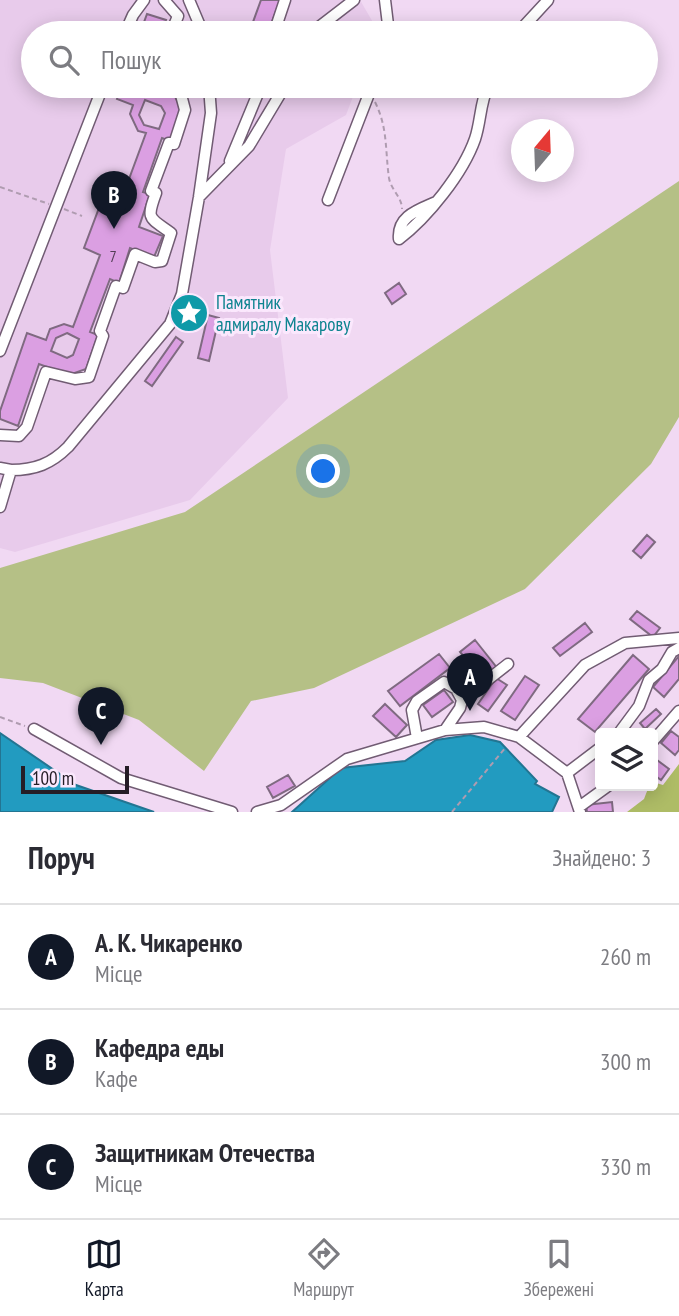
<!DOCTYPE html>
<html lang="uk">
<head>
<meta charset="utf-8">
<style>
  :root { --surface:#fff; --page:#f2f2f3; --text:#2b2b33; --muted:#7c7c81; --line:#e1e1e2; --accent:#111827 }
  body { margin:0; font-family:"PT Sans Narrow",sans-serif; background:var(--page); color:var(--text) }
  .controls { position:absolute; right:21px; bottom:21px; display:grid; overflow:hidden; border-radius:7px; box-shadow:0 4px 18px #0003 }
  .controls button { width:63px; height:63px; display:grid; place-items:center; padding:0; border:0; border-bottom:2px solid var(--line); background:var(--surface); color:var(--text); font:35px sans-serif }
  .compass { position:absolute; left:511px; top:119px; width:63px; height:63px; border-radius:50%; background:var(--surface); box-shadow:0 4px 18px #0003; rotate:19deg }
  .scale { position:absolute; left:21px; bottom:18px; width:108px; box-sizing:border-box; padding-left:7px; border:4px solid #251d26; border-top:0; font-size:19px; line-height:24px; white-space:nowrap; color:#251d26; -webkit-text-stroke:5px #fbe8fd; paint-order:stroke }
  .you { position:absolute; left:324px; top:472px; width:24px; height:24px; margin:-18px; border:5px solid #fff; border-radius:50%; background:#1a73e8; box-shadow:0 0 0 10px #1a73e833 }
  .badge { display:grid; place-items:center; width:46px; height:46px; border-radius:50%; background:var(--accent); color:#fff; font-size:23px; font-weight:700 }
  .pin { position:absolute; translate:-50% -58px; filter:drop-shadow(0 2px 4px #0008) }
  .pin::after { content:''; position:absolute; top:37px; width:24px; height:21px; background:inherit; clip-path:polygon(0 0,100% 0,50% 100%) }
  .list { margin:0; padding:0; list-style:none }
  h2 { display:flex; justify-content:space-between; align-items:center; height:91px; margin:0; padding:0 28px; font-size:30px }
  h2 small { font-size:23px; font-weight:400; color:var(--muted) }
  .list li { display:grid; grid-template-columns:46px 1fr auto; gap:21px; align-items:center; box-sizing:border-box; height:105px; padding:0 28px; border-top:2px solid var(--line) }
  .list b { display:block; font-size:26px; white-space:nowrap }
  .list p { margin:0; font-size:23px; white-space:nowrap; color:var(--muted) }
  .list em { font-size:23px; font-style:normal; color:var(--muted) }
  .icon { flex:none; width:38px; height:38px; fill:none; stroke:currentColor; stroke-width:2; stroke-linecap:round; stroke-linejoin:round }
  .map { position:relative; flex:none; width:679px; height:812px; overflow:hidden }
  .search { position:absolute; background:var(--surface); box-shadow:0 4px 18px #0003; left:21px; right:21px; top:21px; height:77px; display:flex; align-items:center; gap:18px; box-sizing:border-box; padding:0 24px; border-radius:38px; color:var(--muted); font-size:26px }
  .sheet { height:406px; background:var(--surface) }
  nav { display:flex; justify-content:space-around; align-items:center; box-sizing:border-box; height:98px; border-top:2px solid var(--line); background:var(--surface); font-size:19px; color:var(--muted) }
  nav a { display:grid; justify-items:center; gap:4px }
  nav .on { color:var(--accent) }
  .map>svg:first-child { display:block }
  .built { fill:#e8cbeb }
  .green { fill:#b5c086 }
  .forest { fill:#aebc66 }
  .water { fill:#229bc0; stroke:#237592; stroke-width:2 }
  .building { fill:#db9fe2; stroke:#7f6a81; stroke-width:2; fill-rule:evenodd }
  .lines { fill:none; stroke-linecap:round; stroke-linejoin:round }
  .minor-casing { stroke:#715c73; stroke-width:13 }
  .path { stroke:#af9cb0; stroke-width:2; stroke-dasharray:5 3.5; stroke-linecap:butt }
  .minor { stroke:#fff; stroke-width:10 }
  .labels { text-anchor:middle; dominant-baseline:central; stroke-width:6; stroke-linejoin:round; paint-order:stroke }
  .number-label { font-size:16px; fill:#523e55 }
  .culture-label { font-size:19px; fill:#0d838f; stroke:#fbe8fd; text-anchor:start }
</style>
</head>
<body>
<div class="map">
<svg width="679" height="812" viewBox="0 0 679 812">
  <rect width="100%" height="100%" fill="#f1d9f3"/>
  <path class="built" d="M0 0H360L378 31 377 33H33V86H357L346 115 286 149 270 250 288 398 190 500 15 552 0 548Z"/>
  <path class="green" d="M679 181V417L651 464 525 589 314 688 251 701 204 771 139 720 43 683 0 678V568L185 512Z"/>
  <path class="forest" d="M679 764V812H627L644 799 649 786H653V782L663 785Z"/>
  <path class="water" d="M0 733 76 785 154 812H0Z
    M470 735 500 742 537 781 535 784 559 797 552 812H292L341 768 405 761 436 740Z"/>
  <path class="building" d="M261 0H280L268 33H249Z
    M147 14 166 20 161 33H140Z
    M122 86H158L172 91 182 110 170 141 162 138 143 192 150 194 139 227 163 236 154 257 130 248 119 283 110 279 90 332 98 335 86 369 69 375 39 364 18 426 0 419V411L27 333 46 340 50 329 64 324 73 327 100 255 84 248 102 200 119 206 146 133 138 131 130 114 133 105 117 99ZM145 100 161 106 165 113 159 129 144 125 139 115ZM67 333 79 339 73 355 67 358 51 351 56 338Z
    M399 283 406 294 392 304 385 293Z
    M208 315 219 318 209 361 198 358Z
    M176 337 183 342 152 386 145 381Z
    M647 535 655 542 641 558 633 551Z
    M637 611 660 628 653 637 630 619Z
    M585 623 592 632 560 656 553 648Z
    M475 640 498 669 484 680 460 652Z
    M439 654 450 668 400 706 388 691Z
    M633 655 649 669 595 732 578 719Z
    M679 656V679L664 697 653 687Z
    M525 676 539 685 515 720 501 711Z
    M496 678 507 685 488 711 478 704Z
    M444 690 453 702 432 717 423 705Z
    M385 704 407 725 396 737 373 716Z
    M656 709 661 714 645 729 640 723Z
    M671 731 679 737V750L675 755 661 743Z
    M653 757 669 769 661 780 653 774Z
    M288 775 295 786 273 798 267 787Z
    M612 802 613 812H587L586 805Z"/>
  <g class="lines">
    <defs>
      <path id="minor" d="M164 0 178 16 171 33
        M189 0 203 33
        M385 0 389 33
        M125 33 133 15 144 0
        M274 33 285 0
        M315 33 319 27 354 0
        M521 33 525 25 548 0
        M230 161 261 86
        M199 197 249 146 285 86
        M328 200 372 86
        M436 202C418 210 397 216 399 239 428 217 463 173 475 139 481 121 480 103 488 86
        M0 351 103 86
        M0 435 19 436 27 427 46 372 75 379 89 377 103 336 100 331 116 286 123 288 135 254 155 262 162 261 171 233C149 217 146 220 156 193L151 191 169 143 174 144 185 110 180 91 168 86
        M0 468 11 470
        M0 507 11 470C35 470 51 464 68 447L170 324 182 294 199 197 211 113 209 86
        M462 700 508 664
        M34 729 121 778 232 812
        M619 733 639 706 649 680 662 669 672 652 679 648
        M519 737 585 665 625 643 679 638
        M417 738 412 710 417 701 444 682 456 689 462 700 460 708 445 730
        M653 741 679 711
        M567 773 600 748
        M579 807 608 786
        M257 812 281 805 347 759 445 730 484 727 519 737 567 773 580 812"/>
    </defs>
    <use href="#minor" class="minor-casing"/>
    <path class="path" d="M375 102C388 128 385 150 389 178 391 190 402 197 402 209
      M0 187 49 204
      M64 209 82 216
      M0 717 25 726
      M452 812 506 747"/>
    <use href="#minor" class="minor"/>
  </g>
  <defs>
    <symbol id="sight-disc" viewBox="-11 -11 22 22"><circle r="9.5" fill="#0f9aa8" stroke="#fbe8fd"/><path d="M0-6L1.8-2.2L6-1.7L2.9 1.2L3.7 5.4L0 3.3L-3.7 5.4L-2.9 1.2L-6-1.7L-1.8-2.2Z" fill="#fff"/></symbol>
  </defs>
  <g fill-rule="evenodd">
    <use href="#sight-disc" x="167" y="291" width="44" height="44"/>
  </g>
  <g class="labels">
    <g class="number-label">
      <text x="113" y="256">7</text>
    </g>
    <g class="culture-label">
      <text x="216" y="302">Памятник<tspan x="216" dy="22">адмиралу Макарову</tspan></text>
    </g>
  </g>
</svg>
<div class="controls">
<button><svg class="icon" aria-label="layers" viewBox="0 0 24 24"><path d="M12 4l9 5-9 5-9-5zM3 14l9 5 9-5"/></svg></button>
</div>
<svg class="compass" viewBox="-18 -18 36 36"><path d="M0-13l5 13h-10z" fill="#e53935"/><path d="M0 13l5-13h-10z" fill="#7c7c81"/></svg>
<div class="scale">100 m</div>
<div class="you"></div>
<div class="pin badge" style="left:470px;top:711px">A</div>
<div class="pin badge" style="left:114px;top:229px">B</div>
<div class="pin badge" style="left:101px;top:745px">C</div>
<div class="search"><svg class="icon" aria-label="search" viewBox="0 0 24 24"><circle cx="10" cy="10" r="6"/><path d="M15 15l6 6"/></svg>Пошук</div>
</div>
<section class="sheet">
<h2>Поруч<small>Знайдено: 3</small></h2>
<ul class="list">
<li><span class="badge">A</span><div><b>А. К. Чикаренко</b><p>Місце</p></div><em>260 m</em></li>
<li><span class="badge">B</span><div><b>Кафедра еды</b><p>Кафе</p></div><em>300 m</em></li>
<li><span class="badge">C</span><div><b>Защитникам Отечества</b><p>Місце</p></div><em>330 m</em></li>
</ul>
</section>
<nav>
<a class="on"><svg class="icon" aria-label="map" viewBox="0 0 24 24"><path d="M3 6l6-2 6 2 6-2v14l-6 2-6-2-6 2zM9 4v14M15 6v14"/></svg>Карта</a>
<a><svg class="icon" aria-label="directions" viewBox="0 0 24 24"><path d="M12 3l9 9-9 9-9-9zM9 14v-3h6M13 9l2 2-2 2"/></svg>Маршрут</a>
<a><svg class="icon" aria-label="saved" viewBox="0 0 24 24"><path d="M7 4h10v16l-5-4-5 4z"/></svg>Збережені</a>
</nav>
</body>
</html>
